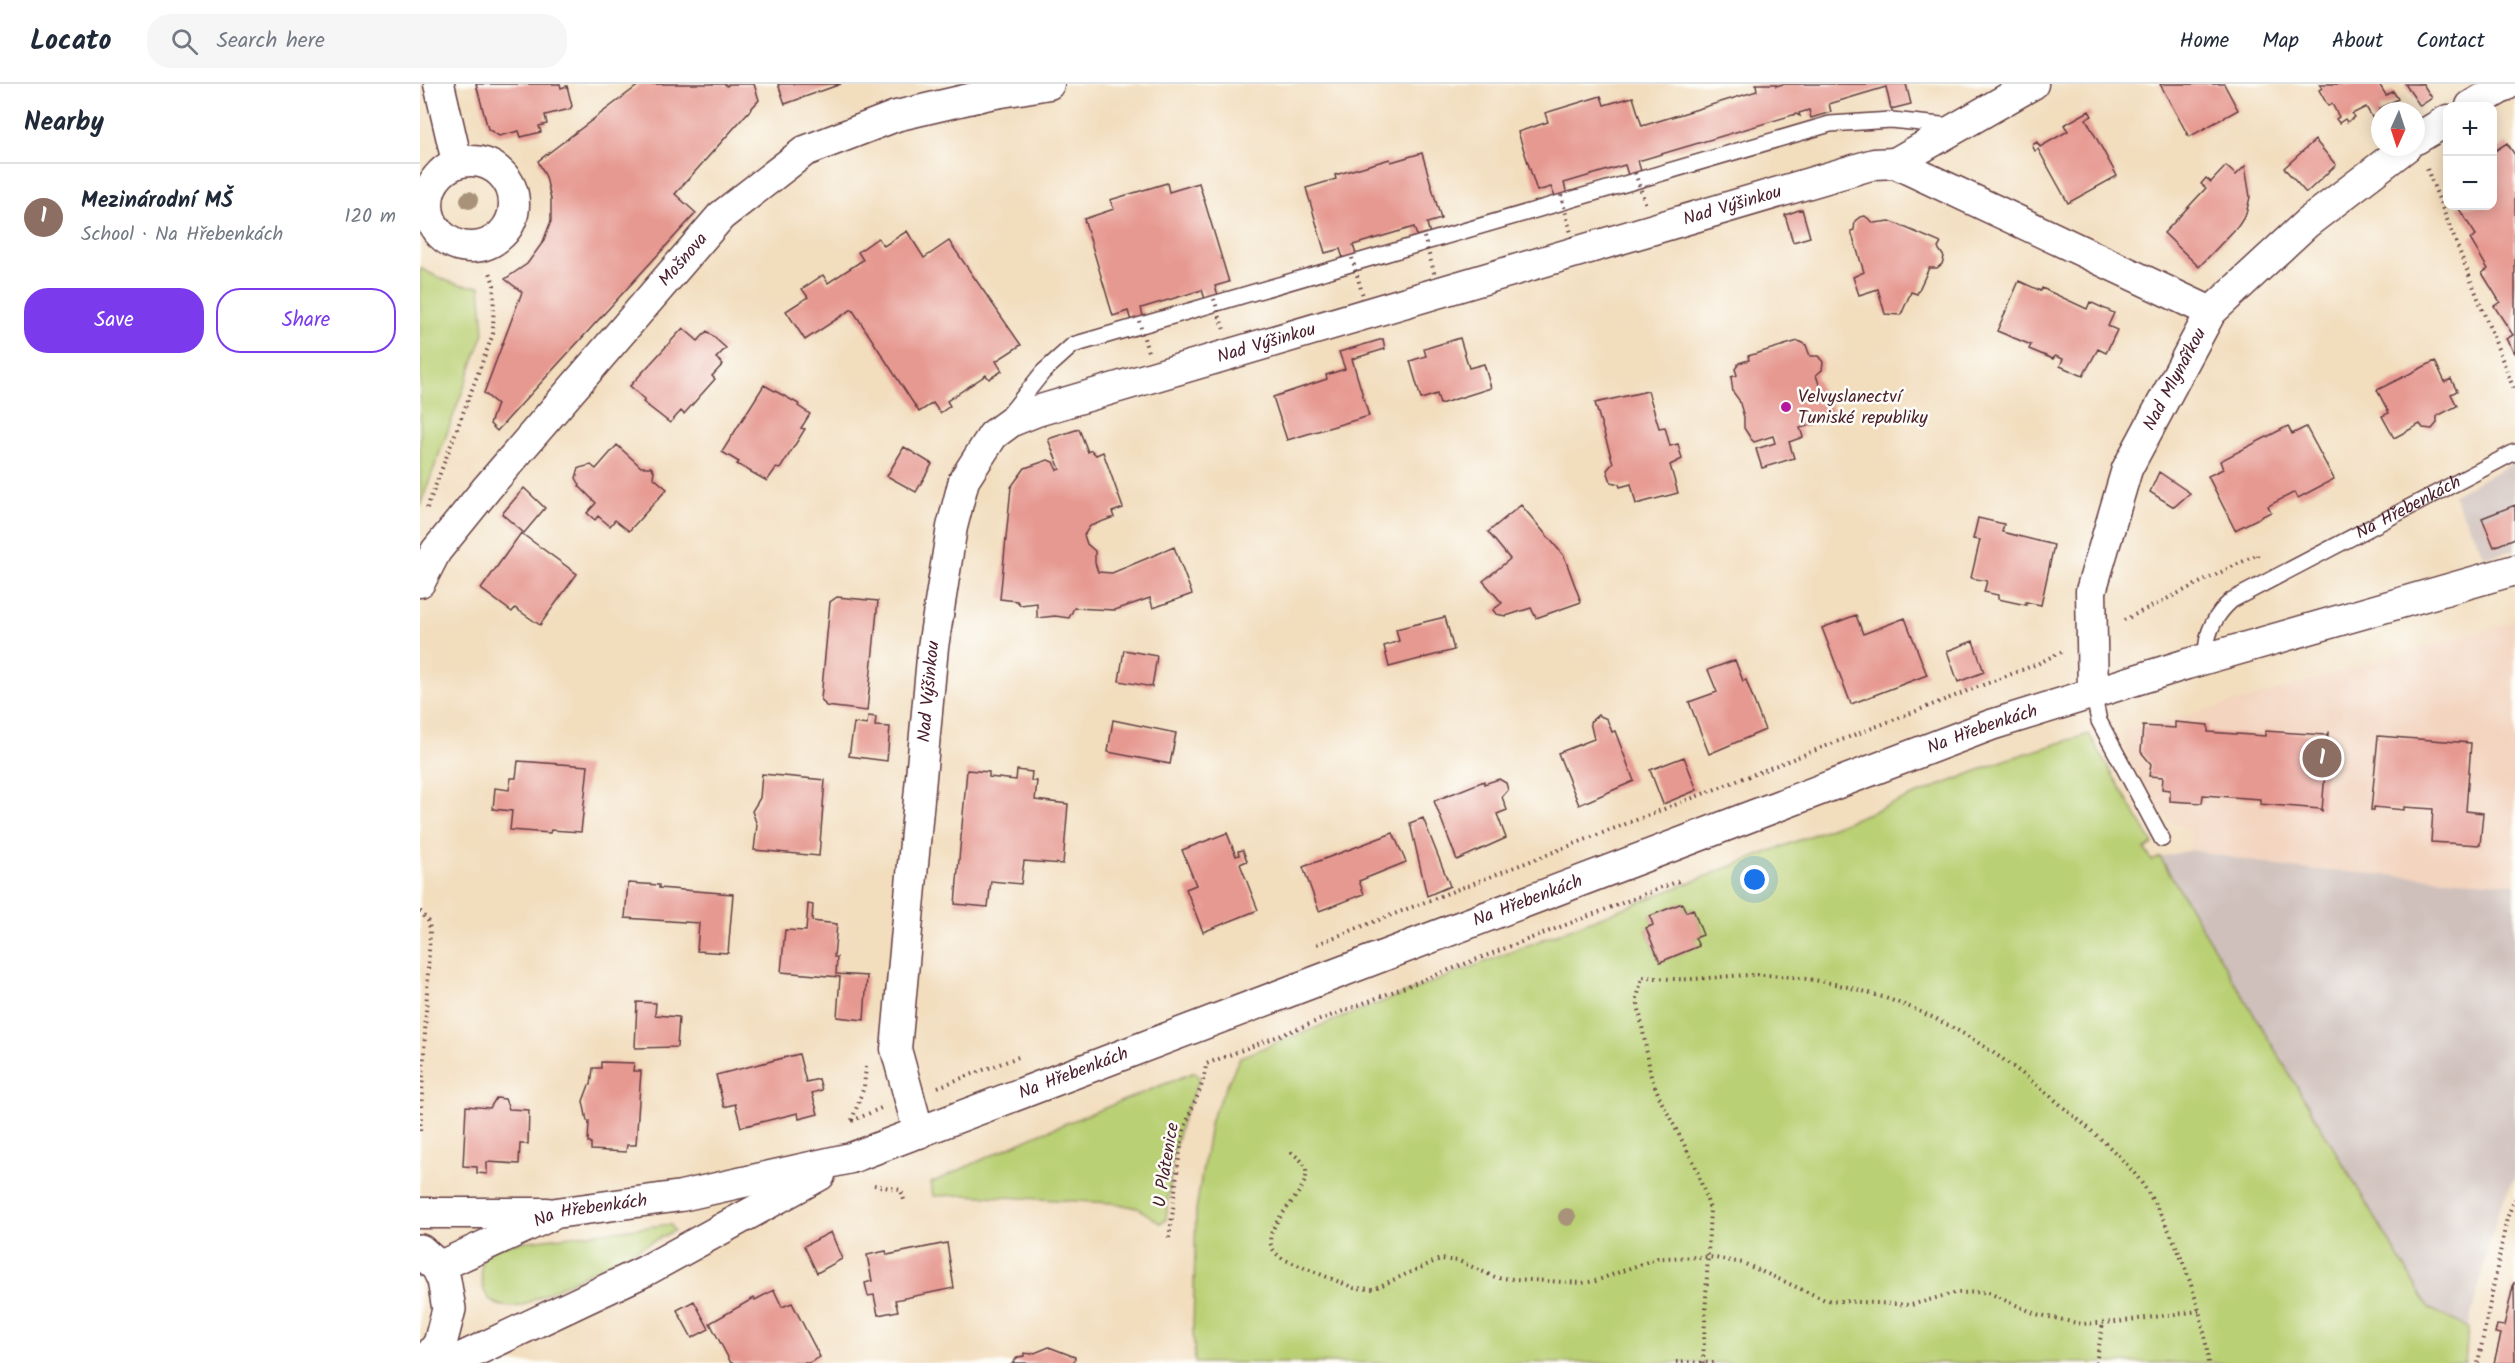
<!DOCTYPE html>
<html lang="en">
<head>
<meta charset="utf-8">
<style>
  :root { --surface:#fff; --page:#f6f6f7; --text:#1f2937; --muted:#747a83; --line:#e0e1e3; --accent:#7c3aed }
  body { margin:0; font-family:Kalam,sans-serif; background:var(--page); color:var(--text) }
  .controls { position:absolute; right:18px; top:18px; display:grid; overflow:hidden; border-radius:12px; box-shadow:0 3px 15px #0003 }
  .controls button { width:54px; height:54px; display:grid; place-items:center; padding:0; border:0; border-bottom:2px solid var(--line); background:var(--surface); color:var(--text); font:30px sans-serif }
  .compass { position:absolute; left:1951px; top:18px; width:54px; height:54px; border-radius:50%; background:var(--surface); box-shadow:0 3px 15px #0003; rotate:183deg }
  .you { position:absolute; left:1335px; top:796px; width:21px; height:21px; margin:-15px; border:4px solid #fff; border-radius:50%; background:#1a73e8; box-shadow:0 0 0 9px #1a73e833 }
  .badge { display:grid; place-items:center; width:39px; height:39px; border-radius:50%; background:var(--accent); color:#fff; font-size:20px; font-weight:700 }
  .pin { position:absolute; translate:-50% -50%; border:3px solid #fff; box-shadow:0 2px 6px #0006 }
  .list { margin:0; padding:0; list-style:none }
  h2 { display:flex; justify-content:space-between; align-items:center; height:78px; margin:0; padding:0 24px; font-size:26px }
  h2 small { font-size:20px; font-weight:400; color:var(--muted) }
  .list li { display:grid; grid-template-columns:39px 1fr auto; gap:18px; align-items:center; box-sizing:border-box; height:108px; padding:0 24px; border-top:2px solid var(--line) }
  .list b { display:block; font-size:22px; white-space:nowrap }
  .list p { margin:0; font-size:20px; white-space:nowrap; color:var(--muted) }
  .list em { font-size:20px; font-style:normal; color:var(--muted) }
  .actions { display:flex; gap:12px; padding:18px 24px }
  .actions a { flex:1; padding:14px 0; border:2px solid var(--accent); border-radius:24px; text-align:center; font-size:21px; color:var(--accent) }
  .actions .main { background:var(--accent); color:#fff }
  .icon { flex:none; width:33px; height:33px; fill:none; stroke:currentColor; stroke-width:2; stroke-linecap:round; stroke-linejoin:round }
  .map { position:relative; flex:none; width:2095px; height:1279px; overflow:hidden }
  header { display:flex; align-items:center; gap:36px; box-sizing:border-box; height:84px; padding:0 30px; background:var(--surface); border-bottom:2px solid var(--line) }
  header strong { font-size:28px }
  nav { display:flex; gap:33px; margin-inline-start:auto; font-size:21px }
  .search { width:420px; height:54px; background:var(--page); display:flex; align-items:center; gap:15px; box-sizing:border-box; padding:0 21px; border-radius:24px; color:var(--muted); font-size:22px }
  main { display:flex }
  aside { flex:1; background:var(--surface) }
  .map>svg:first-child { display:block }
  .built { fill:#f3d4bf }
  .industrial { fill:#cfc0bb }
  .green { fill:#bad075; stroke:#827850; stroke-width:1.5; fill-rule:evenodd }
  .building { fill:#e69991 }
  .lines { fill:none; stroke-linecap:round; stroke-linejoin:round }
  .service-casing { stroke:#633c41; stroke-width:18 }
  .minor-casing { stroke:#633c41; stroke-width:33 }
  .tertiary-casing { stroke:#633c41; stroke-width:36 }
  .path { stroke:#633c41; stroke-width:4; stroke-dasharray:1.5 4.5; stroke-linecap:butt }
  .service { stroke:#fff; stroke-width:15 }
  .minor { stroke:#fff; stroke-width:30 }
  .tertiary { stroke:#fff; stroke-width:33 }
  .path-bridge { stroke:#633c41; stroke-width:4; stroke-dasharray:1.5 4.5; stroke-linecap:butt }
  .tree { fill:#a89279 }
  .poi-dot { fill:#b5179e; stroke:#fdfcf7; stroke-width:2 }
  .labels { text-anchor:middle; dominant-baseline:central; stroke-width:5; stroke-linejoin:round; paint-order:stroke }
  .street-label { font-size:18px; fill:#4a1f2b; stroke:#fdfcf7 }
  .poi-label { font-size:18px; fill:#4a1f2b; stroke:#fdfcf7; text-anchor:start }
</style>
</head>
<body>
<header>
<strong>Locato</strong>
<div class="search"><svg class="icon" aria-label="search" viewBox="0 0 24 24"><circle cx="10" cy="10" r="6"/><path d="M15 15l6 6"/></svg>Search here</div>
<nav><a>Home</a><a>Map</a><a>About</a><a>Contact</a></nav>
</header>
<main>
<aside>
<h2>Nearby<small></small></h2>
<ul class="list">
<li><span class="badge" style="background:#8d6e63">1</span><div><b>Mezinárodní MŠ</b><p>School · Na Hřebenkách</p></div><em>120 m</em></li>
</ul>
<div class="actions"><a class="main">Save</a><a>Share</a></div>
</aside>
<div class="map">
<svg width="2095" height="1279" viewBox="0 0 2095 1279">
  <rect width="100%" height="100%" fill="#fdfcf7"/>
  <filter id="ink" filterUnits="userSpaceOnUse"><feTurbulence type="fractalNoise" baseFrequency=".0167" numOctaves="2"/><feDisplacementMap in="SourceGraphic" scale="12" xChannelSelector="R" yChannelSelector="G"/><feConvolveMatrix kernelMatrix="1 2 1 2 8 2 1 2 1" color-interpolation-filters="sRGB"/></filter>
  <filter id="wash" filterUnits="userSpaceOnUse"><feTurbulence type="fractalNoise" baseFrequency=".008" numOctaves="4" result="noise"/><feDisplacementMap in="SourceGraphic" scale="24" xChannelSelector="R" yChannelSelector="G"/><feGaussianBlur stdDeviation="1.35" result="paint"/><feColorMatrix in="noise" values="0 0 0 0 0 0 0 0 0 0 0 0 0 0 0 0 0 1.4 0 .05"/><feComposite in="paint" operator="in"/></filter>
  <g filter="url(#wash)">
    <rect width="100%" height="100%" fill="#f2ddbd"/>
    <path class="built" d="M2095 537V800L1870 784 1771 766V746L1754 739 1740 727 1710 681 1702 645 1755 635 1846 610Z"/>
    <path class="industrial" d="M2095 378V466L2065 473 2033 411Z
      M1771 766 1870 784 2095 800V1092L2078 1128 2048 1244 2009 1225 1740 773Z"/>
    <path class="green" d="M0 184C20 195 37 203 60 202L64 249 0 422Z
      M1669 650 1733 760 1725 765 1732 777 1740 773 2009 1224 2048 1244 2045 1279H775L773 1248 776 1126 791 1035 820 973 1588 675ZM1262 819 1266 828 1273 825 1283 851 1275 854 1278 862 1240 878 1226 845 1233 841 1230 832Z
      M775 988 780 994 763 1034 753 1070 746 1136 740 1139 718 1124 692 1119 545 1111 513 1112 511 1099 614 1052Z
      M243 1141H251L254 1147 101 1222C64 1227 59 1205 62 1174L76 1161Z"/>
    <g id="blocks">
      <path class="building" d="M56 0H140L141 4 147 2 152 22 150 25 125 31 127 40 119 42 121 48 101 53 99 47 79 52 68 45Z
        M220 0H305L307 2 309 0H334L339 16 255 110 276 129 77 347 70 340 77 320 64 309 102 208 85 195 107 180 123 158 131 137V115L126 93 118 77Z
        M358 0H421L365 20Z
        M1336 0H1356V2L1363 0H1486L1491 20 1471 25 1466 3 1409 20 1411 28 1391 34 1389 26 1379 29 1380 32 1376 30 1218 77 1221 87 1208 91 1205 81 1144 99 1147 110 1135 113 1131 103 1117 107 1098 48 1128 38 1125 29 1181 12 1184 21 1213 13 1222 42 1337 7Z
        M1740 0H1804L1818 26 1769 53Z
        M1899 0H1959L1966 11 1973 7 1978 15 1959 25 1960 46 1946 23 1932 30 1934 33 1927 38 1925 35 1919 39 1916 35 1919 33 1912 20 1908 22 1899 6 1902 4Z
        M1985 0H2003L2012 14 2000 22Z
        M1669 27 1672 32 1666 35 1697 92 1648 119 1618 65 1615 67 1612 61 1617 58 1620 63 1648 47 1644 41Z
        M1895 56 1916 81 1886 109 1864 84Z
        M2087 59 2095 71V269L2086 255 2093 251 2074 222 2080 218 2062 189 2068 185 2050 155 2056 151 2037 122H2073V68Z
        M1002 69 1021 135 1007 139 1010 151 998 155 994 143 933 161 937 173 924 177 920 165 905 169 886 104 916 95 915 91 970 75 971 78Z
        M1806 82 1816 91 1825 82 1830 113 1826 130 1819 141 1779 183 1744 149 1786 104 1781 100 1786 94 1791 98Z
        M747 99 749 108 779 99 809 198 795 202 799 214 786 218 782 206 721 224 724 236 712 240 708 227 693 232 664 135 694 125 690 116Z
        M1382 125 1390 153 1373 158 1365 131Z
        M1445 132 1454 139 1470 137 1521 159 1518 164 1524 173 1522 180 1517 184H1509L1497 210 1491 208 1481 231 1465 230 1458 205 1439 211 1433 193 1444 188 1431 147 1434 146 1435 137 1440 133Z
        M487 147 504 174 529 157 601 261 576 277 582 287 569 295 566 291 527 317 530 322 520 329 513 319 499 328 432 225 385 256 366 227 388 213 382 205 403 191 408 199 443 176 438 168 458 154 464 162Z
        M1599 197 1621 207 1622 204 1667 225 1670 218 1694 229 1688 242 1697 246 1686 269 1678 265 1663 292 1640 282 1643 275 1635 272 1633 275 1609 265 1611 261 1577 247Z
        M263 244 278 257 287 247 306 264 296 274 303 280 292 292 295 295 264 330 261 327 250 339 223 318 225 316 210 302Z
        M1040 254 1049 284 1064 280 1071 304 1020 320 1017 310 1001 315 990 277 1006 272 1004 265Z
        M963 255 965 265 932 275 949 332 867 356 853 313 907 295 906 291 925 285 919 268Z
        M1378 257 1386 261 1390 272H1398L1403 278 1402 286 1396 291 1404 315 1409 313 1414 330 1407 332 1409 336 1380 344 1383 353 1369 358 1374 374 1342 384 1336 365 1355 359 1353 352 1334 358 1331 355 1324 344V333L1319 316 1313 308 1311 293 1317 291 1315 285 1319 279 1329 276 1328 272Z
        M2015 277 2025 298 2031 295 2037 307 2031 310 2037 322 2017 332V339L2012 345 2003 344 2000 340 1974 354 1962 332 1969 329 1957 306Z
        M344 301 379 320 378 322 390 330 381 344 385 345 360 385 356 384 347 397 317 380 319 378 302 368Z
        M1228 307 1239 344 1245 343 1250 362 1258 360 1262 375 1250 381 1258 409 1216 420 1211 400 1200 403 1199 400 1191 398 1187 386 1193 379 1175 319Z
        M1868 342 1872 350 1886 343 1914 395 1878 414 1875 408 1848 422 1851 428 1815 446 1788 392 1803 385 1800 377Z
        M659 345 668 368 671 366 676 371 683 368 703 424 692 428 694 433 670 442 664 451 667 460 675 467V479L678 488 692 489 754 463 772 510 733 524 730 514 695 526 654 524 649 534 635 532 617 534V519L600 521 597 517 580 515 591 403 605 384 628 376 633 378 637 386 640 385 628 355Z
        M197 361 221 383H231L234 387 233 393 247 405 209 447 195 436 190 442 178 432 175 436 167 429 176 419 159 402 160 401 156 394 159 384 171 381 176 385Z
        M484 363 512 380 496 408 467 392Z
        M1739 388 1770 409 1754 423 1730 408Z
        M104 404 125 424 104 449 82 430Z
        M1101 421 1144 472 1161 518 1116 534 1111 524 1086 532 1076 530 1073 526 1082 519 1063 497 1090 475 1068 448Z
        M2095 421V454L2074 463 2062 434Z
        M1558 434 1584 440 1582 448 1634 461 1621 521 1606 518V521L1578 515V511L1564 508 1567 497 1551 494 1560 456 1553 455Z
        M101 449 157 490 120 541 95 524 92 528 61 505Z
        M417 513 458 517 447 627 406 622 401 615 410 518Z
        M1436 531 1443 550 1485 534 1507 591 1431 620 1402 544Z
        M1025 533 1034 566 969 583 964 562 979 557 976 545Z
        M1553 557 1564 588 1538 598 1527 567Z
        M704 566 737 572 732 603 699 597Z
        M1315 576 1323 597 1326 596 1345 646 1289 670 1269 618 1297 608 1288 586Z
        M1178 631 1187 635 1192 648 1195 647 1214 697 1159 721 1138 669 1174 655 1170 638Z
        M448 632 456 633 455 642 470 643 467 677 429 672 434 639 447 641Z
        M693 636 756 649 750 680 688 668Z
        M1755 638 1788 641V648L1845 652V647L1906 651 1908 649 1902 727 1900 725 1840 720V715L1783 711 1782 719 1750 717V706L1742 705 1743 693 1729 692 1731 680 1721 668 1723 642 1755 644Z
        M1958 652 2051 659 2046 727 2063 729 2060 761 2011 758 2013 725 1984 723V726L1954 723V726H1951Z
        M1264 673 1277 706 1243 720 1230 686Z
        M98 677 168 682 161 748 131 746 130 749 90 746 92 727 73 725 75 704 89 706 91 694H96Z
        M547 686 569 688V693L596 696 597 686 612 688 611 697H617L615 716 648 720 643 780 604 777 601 800 571 797 568 823 535 820Z
        M342 690 405 696 399 772 334 766 337 741 332 727 340 714Z
        M1079 695 1086 699 1088 706 1082 713 1087 726 1077 730 1086 754 1037 776 1014 717 1064 697V700Z
        M1003 734 1030 802 1007 812 990 739Z
        M807 749 816 772 819 771 818 767 823 766 827 777 820 780 838 826 783 848 766 805 776 801 762 766Z
        M973 749 986 778 939 797 944 810 899 827 883 783Z
        M208 799 239 801V804L313 810 308 869 277 867 279 839 205 834Z
        M1262 819 1266 828 1273 825 1283 851 1275 854 1279 862 1240 878 1226 844 1233 841 1230 832Z
        M388 820 393 821 392 837 417 840 414 873H417L416 890 447 892 444 936 417 933 420 893 361 888 365 846 386 847Z
        M217 918 236 919 235 931 259 933 257 963 215 964Z
        M379 970 386 998 399 995 402 1006 392 1009 398 1030 379 1035 378 1029 321 1043 315 1020 304 1023 296 991Z
        M181 978 214 979 213 987H221L216 1061H207L206 1068 171 1066V1059H168L169 1037H167L163 1017 169 1001H171L173 984H181Z
        M76 1014 85 1015 89 1025 109 1026 108 1060H100L99 1080 67 1078V1090L57 1089V1083L43 1082 46 1022 70 1024Z
        M411 1148 422 1175 397 1189 384 1162Z
        M527 1159 534 1204 475 1216 478 1227 458 1231 454 1211 448 1212 445 1199 452 1197 447 1171 466 1167 467 1171Z
        M2094 1198 2095 1279H2074L2081 1250 2075 1249 2077 1241 2084 1242Z
        M354 1206 362 1223 372 1219 400 1273 389 1279H311L290 1239 334 1214 335 1216Z
        M274 1217 289 1245 272 1254 257 1226Z
        M629 1263 655 1273 654 1279H592L598 1273 604 1272V1269L612 1270Z"/>
    </g>
  </g>
  <g filter="url(#ink)">
    <use href="#blocks" fill-opacity="0" stroke="#633c41" stroke-width="1.5"/>
    <g class="lines">
      <defs>
        <g id="service">
          <path d="M587 333 623 288 653 261 1410 40 1471 36 1531 42"/>
          <path id="s1" d="M1787 575C1784 551 1794 532 1812 516L2095 368"/>
          <path d="M1673 608 1679 637 1742 755"/>
        </g>
        <g id="minor">
          <path d="M19 0 37 78"/>
          <path d="M2051 22 2088 0"/>
          <path d="M1996 55 2028 36"/>
          <circle cx="51" cy="120" r="43"/>
          <path d="M1475 79 1613 0"/>
          <path id="s2" d="M0 498 16 467 67 404 301 132 385 67 476 32 570 10 629 0"/>
          <path id="s3" d="M1673 608 1671 507 1707 385 1791 228 1887 139 1986 63"/>
          <path id="s4" d="M499 1049 476 965 513 563 532 443 544 396 573 351 592 337 617 327 1454 80 1475 79 1791 228"/>
          <path d="M0 1129H127"/>
          <path id="s5" d="M18 1183 136 1129 261 1112 431 1074 1571 641 1767 580 2095 486"/>
          <path d="M30 1279 225 1187 400 1091"/>
        </g>
        <path id="tertiary" d="M0 1167 18 1183 24 1196 29 1225 20 1260 6 1279"/>
      </defs>
      <use href="#service" class="service-casing"/>
      <use href="#minor" class="minor-casing"/>
      <use href="#tertiary" class="tertiary-casing"/>
      <path class="path" d="M2007 85 2095 308
        M7 424 73 250 74 201 70 188
        M1704 536 1838 470V475
        M0 827 9 838 10 847 0 1050
        M897 860 1617 580 1641 568
        M518 1003 601 972
        M432 1036 444 1003 446 983
        M432 1037 461 1024
        M871 1068C877 1073 885 1078 886 1086 891 1114 823 1149 863 1175L934 1204 953 1205 1020 1175 1039 1177 1077 1194 1162 1199 1175 1197 1238 1174 1289 1173 1323 1179 1405 1216 1491 1221 1534 1209 1567 1208 1616 1230 1661 1240 1696 1238 1779 1227
        M454 1101 481 1106 484 1116
        M749 1154C755 1118 756 1082 764 1047 770 1023 784 1006 786 980L1259 797
        M1256 1278 1295 1279
        M1283 1279 1290 1125 1275 1081 1241 1017 1231 992 1217 914 1222 893C1239 894 1256 896 1272 895 1293 894 1315 891 1336 891 1369 891 1407 897 1439 906 1524 929 1584 972 1649 1028 1672 1047 1696 1067 1715 1090 1750 1135 1785 1222 1788 1279
        M1676 1279 1683 1239
        M2058 1279 2087 1134 2095 1115"/>
      <use href="#service" class="service"/>
      <use href="#minor" class="minor"/>
      <use href="#tertiary" class="tertiary"/>
      <path class="path-bridge" d="M1215 89 1226 121
        M1141 111 1153 157
        M1004 153 1015 192
        M932 174 943 212
        M794 215 804 246
        M719 237 728 268"/>
    </g>
    <g class="tree">
      <circle cx="49" cy="116" r="9"/>
      <circle cx="1147" cy="1133" r="9"/>
    </g>
  </g>
  <circle class="poi-dot" cx="1366" cy="323" r="6"/>
  <g class="labels">
    <g class="street-label">
      <text stroke="none"><textPath href="#s4" startOffset="1490">Nad Výšinkou</textPath></text>
      <text stroke="none"><textPath href="#s2" startOffset="417">Mošnova</textPath></text>
      <text stroke="none"><textPath href="#s4" startOffset="1004">Nad Výšinkou</textPath></text>
      <text stroke="none"><textPath href="#s3" startOffset="330">Nad Mlynářkou</textPath></text>
      <text stroke="none"><textPath href="#s1" startOffset="266">Na Hřebenkách</textPath></text>
      <text stroke="none"><textPath href="#s4" startOffset="446">Nad Výšinkou</textPath></text>
      <text stroke="none"><textPath href="#s5" startOffset="1640">Na Hřebenkách</textPath></text>
      <text stroke="none"><textPath href="#s5" startOffset="1154">Na Hřebenkách</textPath></text>
      <text stroke="none"><textPath href="#s5" startOffset="668">Na Hřebenkách</textPath></text>
      <text transform="translate(747 1081) rotate(-81)">U Plátenice</text>
      <text stroke="none"><textPath href="#s5" startOffset="164">Na Hřebenkách</textPath></text>
    </g>
    <g class="poi-label">
      <text x="1378" y="313">Velvyslanectví<tspan x="1378" dy="21">Tuniské republiky</tspan></text>
    </g>
  </g>
</svg>
<div class="controls">
<button>+</button>
<button>−</button>
</div>
<svg class="compass" viewBox="-18 -18 36 36"><path d="M0-13l5 13h-10z" fill="#e53935"/><path d="M0 13l5-13h-10z" fill="#747a83"/></svg>
<div class="you"></div>
<div class="pin badge" style="left:1902px;top:674px;background:#8d6e63">1</div>
</div>
</main>
</body>
</html>
